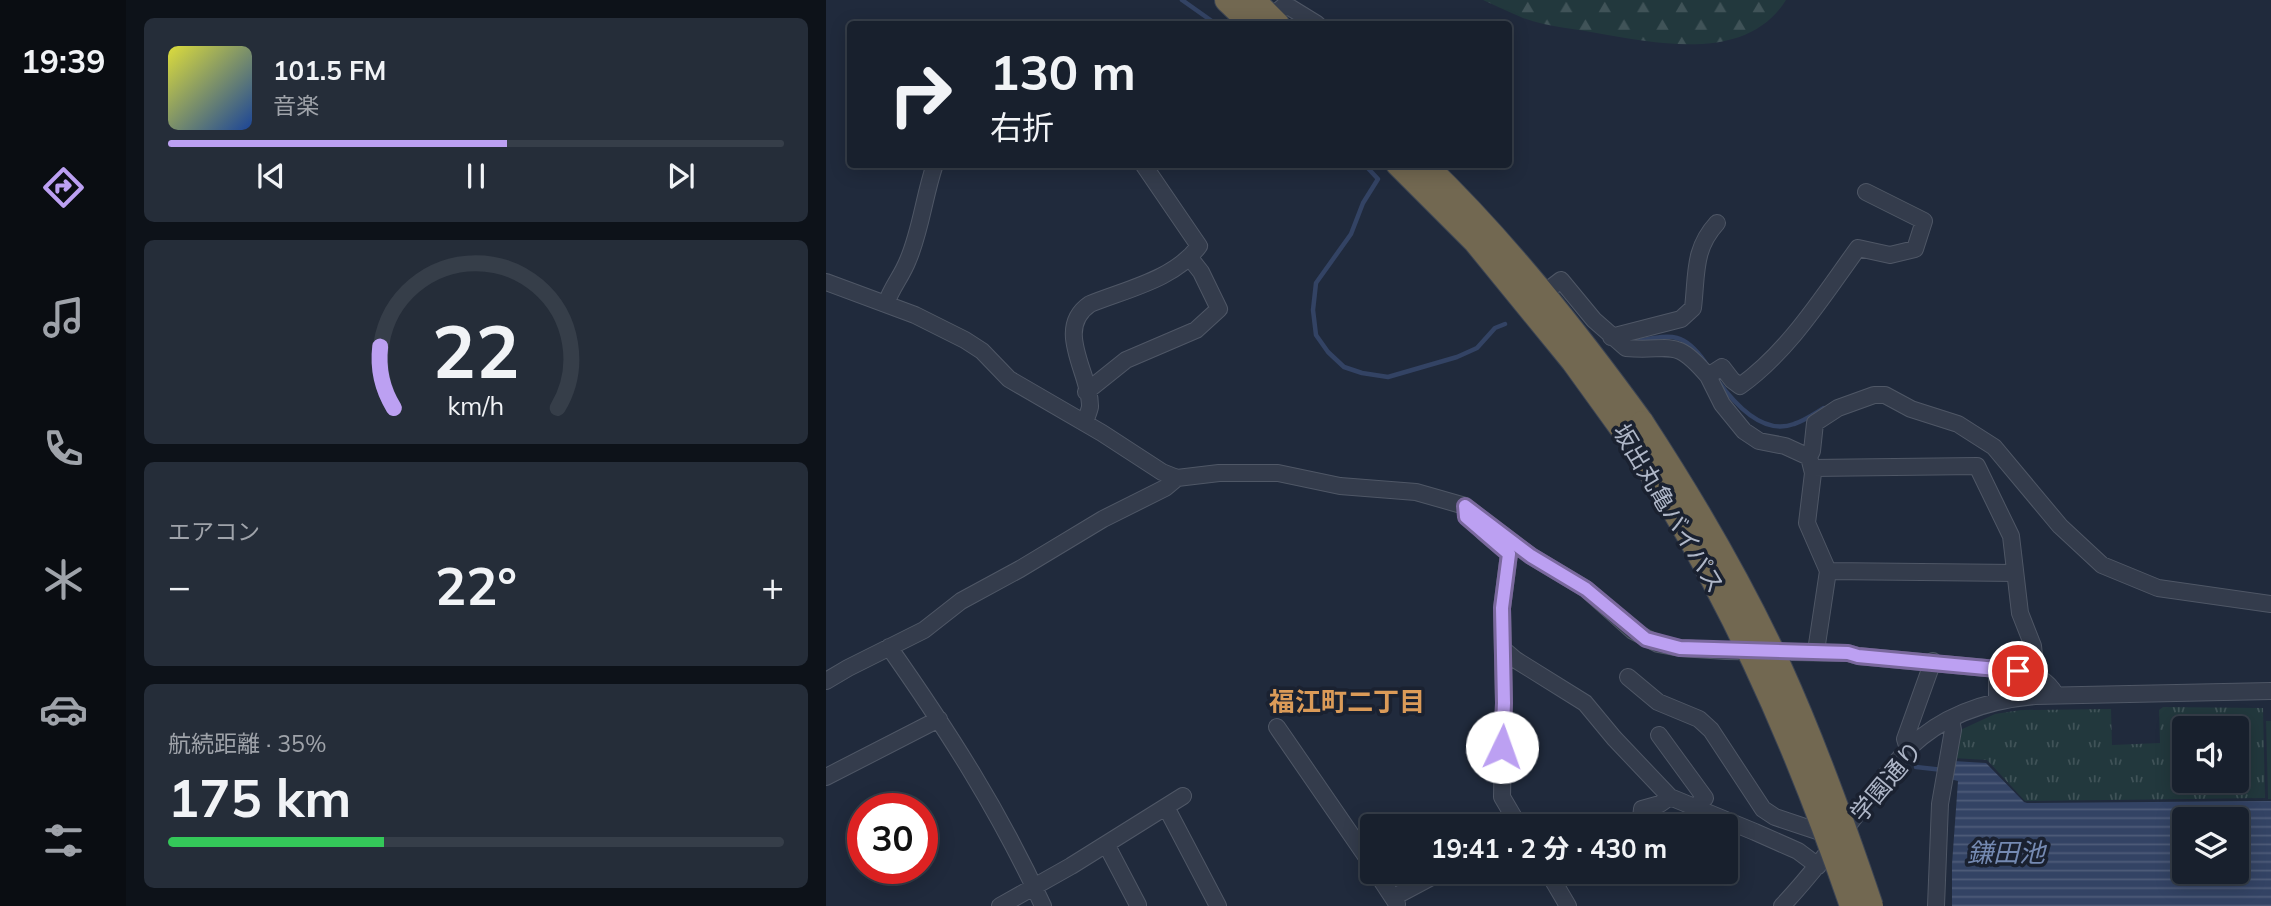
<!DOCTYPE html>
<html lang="ja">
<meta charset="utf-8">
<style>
:root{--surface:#18202d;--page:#252d39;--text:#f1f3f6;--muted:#9fa3aa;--line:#363e49;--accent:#bca0f2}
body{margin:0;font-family:Mulish,"Noto Sans JP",sans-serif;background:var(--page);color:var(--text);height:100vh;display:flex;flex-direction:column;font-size:26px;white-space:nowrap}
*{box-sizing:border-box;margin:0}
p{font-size:23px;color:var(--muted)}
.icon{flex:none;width:38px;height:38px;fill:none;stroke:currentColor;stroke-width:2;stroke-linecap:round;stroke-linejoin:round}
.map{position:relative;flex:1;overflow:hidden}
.side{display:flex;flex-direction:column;gap:18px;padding:18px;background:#0d1219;width:700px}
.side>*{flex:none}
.banner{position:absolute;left:21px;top:21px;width:665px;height:147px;border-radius:7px;box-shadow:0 4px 18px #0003,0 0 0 2px var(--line);background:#18202d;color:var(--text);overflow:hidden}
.tools{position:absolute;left:1346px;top:716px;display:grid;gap:14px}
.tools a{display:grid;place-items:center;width:77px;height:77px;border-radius:7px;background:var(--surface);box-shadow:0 4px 18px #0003,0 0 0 2px var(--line);font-size:35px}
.speed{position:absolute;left:21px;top:793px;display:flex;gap:14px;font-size:35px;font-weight:700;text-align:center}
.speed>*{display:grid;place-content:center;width:91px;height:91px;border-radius:50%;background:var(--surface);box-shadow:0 4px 18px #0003,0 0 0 2px var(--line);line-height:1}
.speed .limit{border:10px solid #d22;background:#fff;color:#111}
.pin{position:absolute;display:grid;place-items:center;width:60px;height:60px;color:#fff;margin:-30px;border:4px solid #fff;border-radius:50%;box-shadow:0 2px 7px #0007}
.me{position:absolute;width:77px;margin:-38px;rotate:3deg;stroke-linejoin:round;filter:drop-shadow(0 0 5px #0008)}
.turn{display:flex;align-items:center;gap:24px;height:147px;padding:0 28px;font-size:32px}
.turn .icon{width:91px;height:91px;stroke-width:2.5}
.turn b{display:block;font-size:49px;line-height:60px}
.big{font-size:52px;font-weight:700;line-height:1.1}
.side .card{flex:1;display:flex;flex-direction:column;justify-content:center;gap:10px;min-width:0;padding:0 24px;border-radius:10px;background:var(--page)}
.side .dial{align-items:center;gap:0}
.dial svg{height:182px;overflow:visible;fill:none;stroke:var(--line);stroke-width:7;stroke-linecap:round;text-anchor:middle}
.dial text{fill:var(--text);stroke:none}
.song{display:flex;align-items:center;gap:21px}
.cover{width:84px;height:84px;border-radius:10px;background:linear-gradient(135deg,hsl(60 70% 55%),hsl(220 70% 35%))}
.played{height:7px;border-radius:4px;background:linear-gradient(90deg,var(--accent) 55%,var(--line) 55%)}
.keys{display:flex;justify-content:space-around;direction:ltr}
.heat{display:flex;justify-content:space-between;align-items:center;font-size:38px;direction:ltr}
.charge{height:10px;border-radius:5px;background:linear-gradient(90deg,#34c759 35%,var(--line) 0)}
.trip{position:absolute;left:534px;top:814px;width:378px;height:70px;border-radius:7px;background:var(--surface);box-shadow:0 4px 18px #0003,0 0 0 2px var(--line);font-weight:700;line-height:70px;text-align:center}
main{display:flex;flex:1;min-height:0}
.tab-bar{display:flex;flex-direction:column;width:126px;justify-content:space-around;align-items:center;background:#0a0d12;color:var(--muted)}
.tab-bar .icon{width:49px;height:49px}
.tab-bar .selected{color:var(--accent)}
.tab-bar b{font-size:32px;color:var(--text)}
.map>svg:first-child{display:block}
.forest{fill:url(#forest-firs)}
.park{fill:url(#park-tufts);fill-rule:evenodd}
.pitch{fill:#22383d}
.water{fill:url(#water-rules);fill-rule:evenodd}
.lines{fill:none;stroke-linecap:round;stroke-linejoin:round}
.stream{stroke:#334364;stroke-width:4.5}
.minor-casing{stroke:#4f5766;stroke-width:18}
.highway-casing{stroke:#3c4453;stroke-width:26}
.minor{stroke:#343c4c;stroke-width:16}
.highway{stroke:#726851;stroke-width:24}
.highway-bridge-casing{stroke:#3c4453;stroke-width:26;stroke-linecap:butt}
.highway-bridge{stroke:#726851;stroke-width:24}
.route-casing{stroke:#7a689d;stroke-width:18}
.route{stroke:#bca0f2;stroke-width:12}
.labels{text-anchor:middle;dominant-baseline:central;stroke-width:7;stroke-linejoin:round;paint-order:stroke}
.street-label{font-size:24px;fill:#afb7c8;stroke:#1a2130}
.neighbourhood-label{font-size:26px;font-weight:bold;fill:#db9b58;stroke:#1a2130}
.water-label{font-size:26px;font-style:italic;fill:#758ab2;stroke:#1a2130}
</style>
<main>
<nav class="tab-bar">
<b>19:39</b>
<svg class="icon selected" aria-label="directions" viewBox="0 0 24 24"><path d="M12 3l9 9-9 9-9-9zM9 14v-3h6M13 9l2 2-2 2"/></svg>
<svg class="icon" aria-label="music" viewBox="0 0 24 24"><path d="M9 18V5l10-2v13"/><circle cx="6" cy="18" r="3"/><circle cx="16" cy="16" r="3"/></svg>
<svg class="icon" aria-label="phone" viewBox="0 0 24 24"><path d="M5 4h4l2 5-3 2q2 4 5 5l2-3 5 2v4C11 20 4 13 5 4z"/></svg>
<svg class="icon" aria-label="climate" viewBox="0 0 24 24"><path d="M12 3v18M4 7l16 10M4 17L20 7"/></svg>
<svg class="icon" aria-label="car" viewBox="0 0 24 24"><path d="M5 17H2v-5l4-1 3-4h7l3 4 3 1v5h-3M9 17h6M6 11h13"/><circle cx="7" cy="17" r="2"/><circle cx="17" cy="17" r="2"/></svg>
<svg class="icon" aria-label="filters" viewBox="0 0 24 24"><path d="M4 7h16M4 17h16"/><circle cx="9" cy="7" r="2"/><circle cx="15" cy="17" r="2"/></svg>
</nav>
<section class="side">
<div class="card">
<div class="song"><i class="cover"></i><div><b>101.5 FM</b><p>音楽</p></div></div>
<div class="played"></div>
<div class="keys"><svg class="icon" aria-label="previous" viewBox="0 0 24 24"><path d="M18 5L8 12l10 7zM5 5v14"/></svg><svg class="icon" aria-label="pause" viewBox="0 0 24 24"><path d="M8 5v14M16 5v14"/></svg><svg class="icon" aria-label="next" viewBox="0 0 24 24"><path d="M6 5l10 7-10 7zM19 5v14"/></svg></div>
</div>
<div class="card dial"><svg viewBox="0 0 100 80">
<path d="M14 69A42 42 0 1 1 86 69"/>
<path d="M14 69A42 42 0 0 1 8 42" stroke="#bca0f2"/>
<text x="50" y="56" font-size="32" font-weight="700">22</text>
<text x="50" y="72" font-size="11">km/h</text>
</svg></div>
<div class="card"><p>エアコン</p>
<div class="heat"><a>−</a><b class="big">22°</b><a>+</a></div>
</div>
<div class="card"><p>航続距離 · 35%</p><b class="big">175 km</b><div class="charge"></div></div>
</section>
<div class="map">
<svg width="1445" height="906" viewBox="0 0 1445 906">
<defs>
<pattern id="forest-firs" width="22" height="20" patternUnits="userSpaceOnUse" patternTransform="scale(1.75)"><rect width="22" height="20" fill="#22383d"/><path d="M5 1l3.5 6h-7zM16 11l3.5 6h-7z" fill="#405358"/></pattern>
<pattern id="park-tufts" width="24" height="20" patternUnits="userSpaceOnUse" patternTransform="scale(1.75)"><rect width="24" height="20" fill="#22383d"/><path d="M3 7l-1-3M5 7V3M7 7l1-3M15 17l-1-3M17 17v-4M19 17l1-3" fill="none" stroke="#405358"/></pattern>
<pattern id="water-rules" width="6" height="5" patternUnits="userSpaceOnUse" patternTransform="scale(1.75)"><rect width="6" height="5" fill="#334364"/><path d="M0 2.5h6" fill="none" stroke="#4e5c79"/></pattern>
</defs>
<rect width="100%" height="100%" fill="#202a3c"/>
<path class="forest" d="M657,0h303c-39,62 -125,44 -184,34 -26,-5 -55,-7 -79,-16 -14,-6 -27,-12 -40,-18z"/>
<path class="park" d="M1337,707l100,1 2,90 -240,3 -38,-41 -34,-2 5,-27 37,-17 26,-4 90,-1 1,36 48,-2 -1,-33zM1358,728h52v52h-52z"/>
<path class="pitch" d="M1440,721h5v78h-3z"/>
<path class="water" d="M1127,761l33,2 38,39 3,1 244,-2v105h-319v-42l6,-83 -8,-2zM1358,819h52v53h-52z"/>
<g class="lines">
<path class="stream" d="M356,0l34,24
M538,164l14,15 -15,24 -12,31 -35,49 -3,27 3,25 12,17 16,15 18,6 26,4 69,-20 20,-9 18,-20 10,-4
M811,341c34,-6 46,-10 68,21
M892,381c16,22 44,55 76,43 10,-3 20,-10 30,-16
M1090,767l27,3"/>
<defs>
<path id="minor" d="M437,23l21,-17 7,2 26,16
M0,282l89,33 50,25 17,11 27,28 93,54 60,39 15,6 42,-5h59l62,13 76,6 49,14 66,50 55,33 47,42 25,13 22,4 46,3 122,2 10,3 160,15c17,4 29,8 38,24
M718,293l17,-13 33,40 32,28c46,4 48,-12 82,28
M60,304c5,-16 16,-28 22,-44 13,-30 16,-64 27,-96
M785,337l70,-18 12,-11c4,-34 0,-59 24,-85
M260,392l40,-32 70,-30 23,-21 -18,-37 -11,-14
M259,423c1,-5 4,-11 5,-16 1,-33 -37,-78 0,-103 37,-15 85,-25 109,-58l-56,-82
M983,457l-24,-11 -26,-5 -15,-10 -22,-27 -14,-28 14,-9 10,13 8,6c49,-35 83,-90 118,-138l32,7 25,-6 9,-28 -58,-29
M986,468l165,-2 34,70 9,77 13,33 3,29
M657,532l26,22 -7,54 2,95 -2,94 17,29
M1002,571l187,2
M63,647c59,84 111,165 154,259
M677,649l13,11 69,43 29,35 56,59 85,35 43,19 20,15
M990,651l12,-80 -21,-48 6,-50 -4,-16 3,-6 3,-28 23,-15 36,-13h11l26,14 47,15 36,23 66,79 42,39 56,23 113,16
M1171,668v33
M802,677l30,25 41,17 12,11 52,79 12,8 54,18
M0,681l22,-13 76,-38 37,-29 59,-32 83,-50 62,-31 12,-10
M451,727l95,138
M833,735l46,63 -11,10
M1082,749l-3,-10 28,-78
M0,777l113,-58
M340,807l52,99
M814,826l2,-17 18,-5 10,-7
M280,844l32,61
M550,872l21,32
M722,872l20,34
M568,897l47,-25
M174,906l71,-40 112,-70
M956,906c32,-34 59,-71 87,-108 12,-17 25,-35 40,-50 34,-33 80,-48 126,-52l236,-5
M1110,906l4,-102 13,-74 -2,-11"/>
<path id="highway" d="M401,0l25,24
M427,0l24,24
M572,164l77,77 98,120 52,72
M598,164c82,79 151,167 218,259"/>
</defs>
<use href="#minor" class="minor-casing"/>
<use href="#highway" class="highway-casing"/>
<use href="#minor" class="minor"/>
<use href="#highway" class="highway"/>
<defs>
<path id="highway-bridge" d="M816,423c51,78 99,160 138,245 35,77 64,158 91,238
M799,433c99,146 170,307 227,473"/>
</defs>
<use href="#highway-bridge" class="highway-bridge-casing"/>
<use href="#highway-bridge" class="highway-bridge"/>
</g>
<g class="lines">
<defs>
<path id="route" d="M676,747l2,-44 -2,-95 7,-54 -43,-37 -1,-11 66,50 55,33 60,50 34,9 168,5 10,3 160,15"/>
</defs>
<use href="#route" class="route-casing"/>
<use href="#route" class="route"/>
</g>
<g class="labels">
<g class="street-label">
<text transform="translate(843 508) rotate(59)">坂出丸亀バイパス</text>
<text transform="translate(1060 781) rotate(-50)">学園通り</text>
</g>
<g class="neighbourhood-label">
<text x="521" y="701">福江町二丁目</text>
</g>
<g class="water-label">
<text x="1180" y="852">鎌田池</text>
</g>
</g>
</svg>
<div class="tools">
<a><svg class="icon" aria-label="sound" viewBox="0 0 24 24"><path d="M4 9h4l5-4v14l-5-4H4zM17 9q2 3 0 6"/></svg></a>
<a><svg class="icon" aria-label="layers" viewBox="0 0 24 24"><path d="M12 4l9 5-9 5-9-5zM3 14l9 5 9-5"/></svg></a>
</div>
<div class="speed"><div class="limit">30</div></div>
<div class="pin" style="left:1192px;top:671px;background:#d93025"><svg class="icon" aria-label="arrive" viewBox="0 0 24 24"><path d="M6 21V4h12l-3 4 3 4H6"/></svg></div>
<svg class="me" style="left:676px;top:747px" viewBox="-20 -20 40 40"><circle r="19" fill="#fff"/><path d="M0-13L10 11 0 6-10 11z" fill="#bca0f2"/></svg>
<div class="trip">19:41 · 2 分 · 430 m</div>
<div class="banner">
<div class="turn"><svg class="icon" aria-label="right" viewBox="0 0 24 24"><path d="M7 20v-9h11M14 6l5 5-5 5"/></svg><div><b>130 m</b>右折</div></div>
</div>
</div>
</main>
